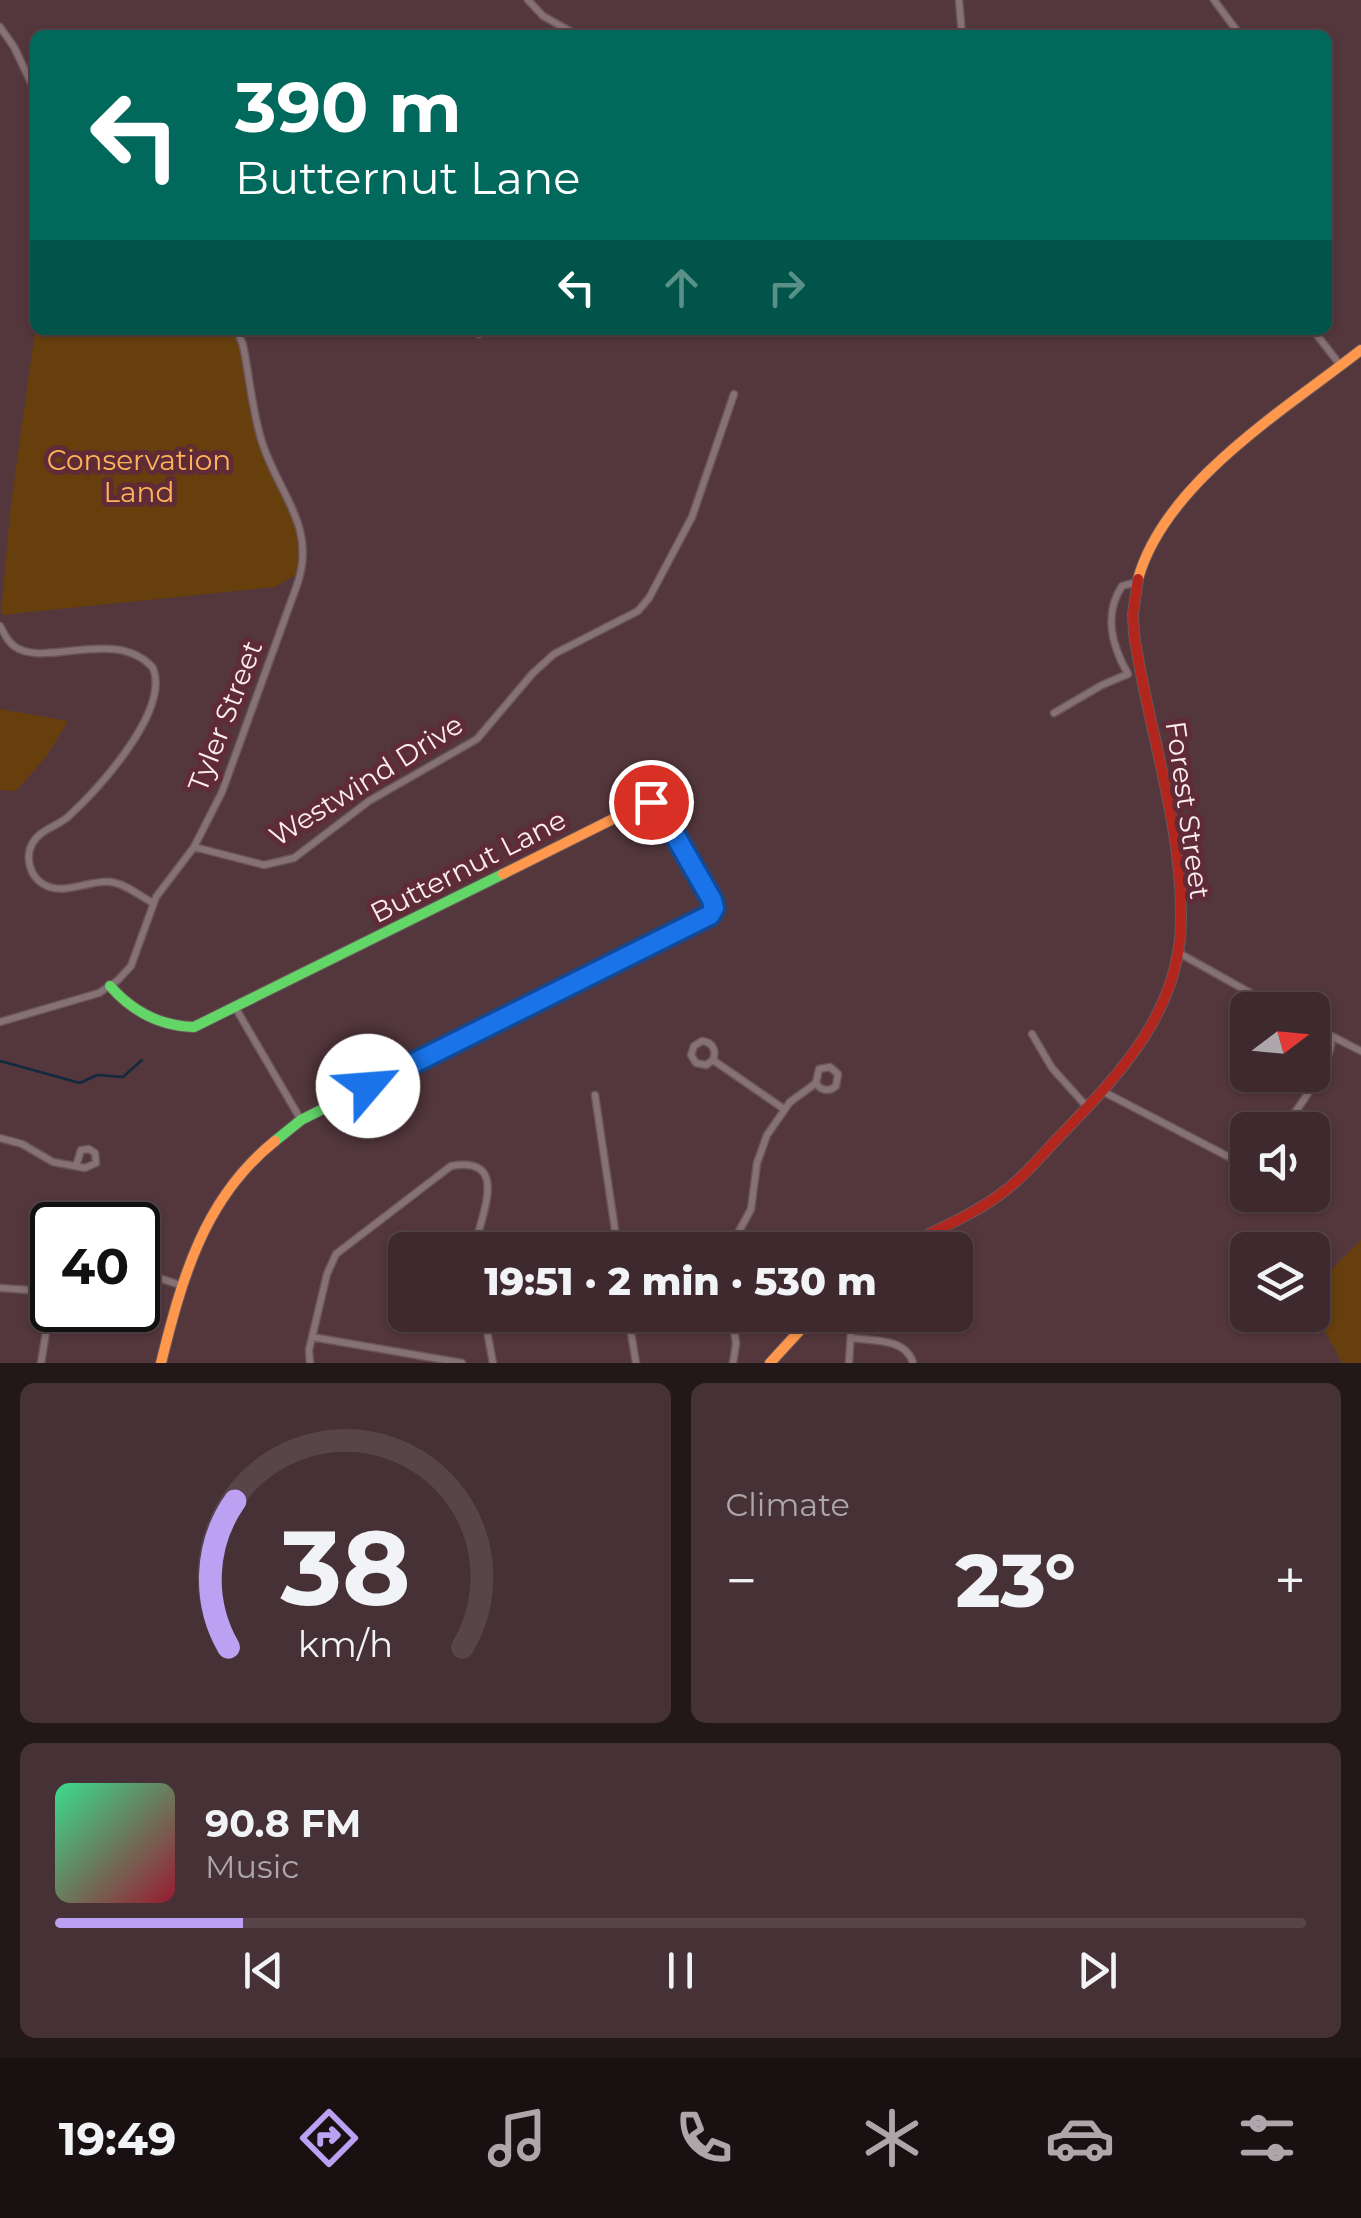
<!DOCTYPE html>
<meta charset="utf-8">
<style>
:root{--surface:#3e292e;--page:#453136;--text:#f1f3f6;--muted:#ada6aa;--line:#57454a;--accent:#bca0f2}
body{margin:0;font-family:Montserrat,sans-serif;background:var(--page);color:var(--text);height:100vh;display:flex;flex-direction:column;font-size:38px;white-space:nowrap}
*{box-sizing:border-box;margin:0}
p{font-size:32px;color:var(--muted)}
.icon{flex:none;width:55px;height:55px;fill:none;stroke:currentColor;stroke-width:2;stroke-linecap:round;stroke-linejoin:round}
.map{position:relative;height:1363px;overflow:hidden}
.sheet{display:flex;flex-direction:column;gap:20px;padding:20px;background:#221719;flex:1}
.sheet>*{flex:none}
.top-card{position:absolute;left:30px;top:30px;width:1302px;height:305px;border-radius:15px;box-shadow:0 2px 8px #0004,0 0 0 2px var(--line);background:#00695c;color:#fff;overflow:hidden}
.needle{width:65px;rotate:74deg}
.controls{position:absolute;left:1230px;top:992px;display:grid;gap:20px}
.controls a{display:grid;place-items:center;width:100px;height:100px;border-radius:15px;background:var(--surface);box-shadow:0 2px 8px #0004,0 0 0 2px var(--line);font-size:50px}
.speed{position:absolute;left:30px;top:1202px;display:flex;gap:20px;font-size:50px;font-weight:700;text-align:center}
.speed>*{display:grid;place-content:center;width:130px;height:130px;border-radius:50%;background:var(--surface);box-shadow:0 2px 8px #0004,0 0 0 2px var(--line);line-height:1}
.speed .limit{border:5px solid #111;border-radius:15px;background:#fff;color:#111}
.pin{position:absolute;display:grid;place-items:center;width:85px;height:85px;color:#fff;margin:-42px;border:5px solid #fff;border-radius:50%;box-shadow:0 2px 10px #0007}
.me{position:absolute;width:110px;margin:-55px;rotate:63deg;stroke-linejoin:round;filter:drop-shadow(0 0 8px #0008)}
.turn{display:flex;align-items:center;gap:35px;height:210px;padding:0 40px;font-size:45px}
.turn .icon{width:130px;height:130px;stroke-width:2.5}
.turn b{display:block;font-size:70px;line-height:85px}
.lanes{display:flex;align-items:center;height:95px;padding:0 40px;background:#0003;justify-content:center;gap:50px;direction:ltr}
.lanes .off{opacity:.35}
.big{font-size:75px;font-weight:800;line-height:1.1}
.sheet .widget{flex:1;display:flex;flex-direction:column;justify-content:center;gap:15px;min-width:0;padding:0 35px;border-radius:15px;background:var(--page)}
.sheet .dial{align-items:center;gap:0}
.dial svg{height:260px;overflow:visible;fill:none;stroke:var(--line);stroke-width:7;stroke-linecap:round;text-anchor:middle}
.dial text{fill:var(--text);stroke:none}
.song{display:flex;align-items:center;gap:30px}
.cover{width:120px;height:120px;border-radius:15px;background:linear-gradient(135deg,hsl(150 70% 55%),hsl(350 70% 35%))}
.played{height:10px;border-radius:5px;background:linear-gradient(90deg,var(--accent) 15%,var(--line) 15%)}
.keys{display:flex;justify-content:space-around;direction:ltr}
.heat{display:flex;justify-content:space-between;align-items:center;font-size:55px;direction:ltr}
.sheet .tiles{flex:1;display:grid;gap:20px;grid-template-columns:1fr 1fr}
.widget:last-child{grid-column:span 2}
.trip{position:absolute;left:388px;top:1232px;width:585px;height:100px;border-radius:15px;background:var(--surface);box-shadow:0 2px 8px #0004,0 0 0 2px var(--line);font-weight:800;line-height:100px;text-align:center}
.tabs{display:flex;height:160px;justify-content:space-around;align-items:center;background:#191012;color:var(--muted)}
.tabs .icon{width:70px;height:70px}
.tabs .on{color:var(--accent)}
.tabs b{font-size:45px;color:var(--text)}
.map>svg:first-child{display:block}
.green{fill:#663f0d}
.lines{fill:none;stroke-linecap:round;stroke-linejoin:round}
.stream{stroke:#122940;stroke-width:2.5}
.street-casing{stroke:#6a565a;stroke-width:9}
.fast-casing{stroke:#6a565a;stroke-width:12}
.slow-casing{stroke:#6a565a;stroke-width:12}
.jam-casing{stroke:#6a565a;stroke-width:12}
.street{stroke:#867174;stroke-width:6}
.fast{stroke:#63d668;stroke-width:10}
.slow{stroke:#ff974d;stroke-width:10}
.jam{stroke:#b3261e;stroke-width:10}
.route-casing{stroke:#114b97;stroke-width:25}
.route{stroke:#1a73e8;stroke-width:18}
.labels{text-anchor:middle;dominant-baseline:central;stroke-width:10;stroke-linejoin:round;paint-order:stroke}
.park-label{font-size:28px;fill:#feb35a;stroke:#5f2b36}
.street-label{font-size:28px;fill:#fbedef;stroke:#5f2b36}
</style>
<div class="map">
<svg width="1361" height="1363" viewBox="0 0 1361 1363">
<rect width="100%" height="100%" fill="#53373d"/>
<path class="green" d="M35,330h198c16,34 13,71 24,106 14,48 52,87 38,139l-20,12 -274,28 9,-103z
M0,709l68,12 -22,36 -30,34 -16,-1z
M1361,1240v123h-19l-29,-54v-21z"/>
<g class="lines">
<path class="stream" d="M0,1061l80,22 17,-8 26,2 19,-17"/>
<defs>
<path id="street" d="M528,0l15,16 34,19
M959,0l3,35
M1214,0l26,35
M0,27l14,20 21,44
M477,330l2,4
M1313,330l28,36
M0,626c4,7 7,15 14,20 30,23 102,-20 139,22 17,43 -54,120 -84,148 -12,11 -29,13 -37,28 -7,14 -2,32 11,40 21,13 46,-5 68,-2 15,2 29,14 42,21
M1054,713l48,-28 26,-11c-16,-28 -25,-59 -6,-88l15,-4
M194,847l70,18 30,-7 75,-57 108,-62 56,-66 21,-19 84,-43 11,-13 43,-81 42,-123
M1179,953l102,57
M235,1007l66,113
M0,1022l99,-29 18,-12 14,-15 25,-69 38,-50 28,-55 75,-207c20,-58 -17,-89 -34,-140 -11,-32 -13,-67 -20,-100l-6,-15
M1312,1026l49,25
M1032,1034l20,34 36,40
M713,1060l-7,5 -10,-2 -5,-8 3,-9 8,-5c10,1 15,9 11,19l71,49
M1104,1092l123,64 10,4 11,-2
M595,1095l23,155
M1281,1130c15,-18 54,-70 50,-93
M0,1138l22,6 31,18 32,6 11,-5 -1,-10 -6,-4 -8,1 -5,16
M729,1250l22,-41 6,-46 10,-28 23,-33 26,-19 3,-14 11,-2 8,7 -2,12c-7,6 -15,5 -20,-3
M138,1271l42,14
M0,1288l29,2 23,-8
M484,1315l9,48
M628,1315l8,48
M732,1315l4,29 -3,19
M837,1315l14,16 -2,32
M312,1337l150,26
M851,1338c22,3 55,0 62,25
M41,1363l11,-68
M310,1363l-1,-13 18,-76 9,-20 115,-88c64,-11 25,58 24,84"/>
<path id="fast" d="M110,986c22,25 50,40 84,41l309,-153
M275,1141l26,-21 337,-169"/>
<path id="slow" d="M1138,579c27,-97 148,-170 223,-229
M503,874l144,-72 13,7 54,99 -7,9 -69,34
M161,1363c21,-85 43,-165 114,-222
M770,1363l44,-48"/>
<path id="jam" d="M897,1250c34,-18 70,-32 101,-54 23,-16 41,-38 60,-58 60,-62 123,-126 123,-219 1,-97 -33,-190 -47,-285l-1,-20 5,-35"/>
</defs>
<use href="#street" class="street-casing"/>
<use href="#fast" class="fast-casing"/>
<use href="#slow" class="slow-casing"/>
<use href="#jam" class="jam-casing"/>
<use href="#street" class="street"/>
<use href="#fast" class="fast"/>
<use href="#slow" class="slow"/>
<use href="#jam" class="jam"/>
</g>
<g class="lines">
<defs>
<path id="route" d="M368,1086l342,-171 4,-7 -2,-8 -52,-91 -9,-7"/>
</defs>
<use href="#route" class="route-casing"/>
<use href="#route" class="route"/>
</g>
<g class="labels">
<g class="park-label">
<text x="139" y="460">Conservation<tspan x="139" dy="32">Land</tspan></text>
</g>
<g class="street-label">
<text transform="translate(225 716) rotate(-69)">Tyler Street</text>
<text transform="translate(366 780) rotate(-32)">Westwind Drive</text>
<text transform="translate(1188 810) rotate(82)">Forest Street</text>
<text transform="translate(468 866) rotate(-27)">Butternut Lane</text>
</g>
</g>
</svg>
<div class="controls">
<a><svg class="needle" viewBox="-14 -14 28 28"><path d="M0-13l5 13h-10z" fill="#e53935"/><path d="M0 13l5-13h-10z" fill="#ada6aa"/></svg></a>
<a><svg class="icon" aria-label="sound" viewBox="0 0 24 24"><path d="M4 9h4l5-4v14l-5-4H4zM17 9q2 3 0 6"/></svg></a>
<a><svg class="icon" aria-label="layers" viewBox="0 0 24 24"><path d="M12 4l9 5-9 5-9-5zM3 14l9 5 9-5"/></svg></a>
</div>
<div class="speed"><div class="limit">40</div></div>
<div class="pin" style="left:651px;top:802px;background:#d93025"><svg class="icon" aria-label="arrive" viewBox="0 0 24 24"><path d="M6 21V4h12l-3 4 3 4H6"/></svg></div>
<svg class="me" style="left:368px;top:1086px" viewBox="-20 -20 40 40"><circle r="19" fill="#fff"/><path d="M0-13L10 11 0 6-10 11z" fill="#1a73e8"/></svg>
<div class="trip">19:51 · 2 min · 530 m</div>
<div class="top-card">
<div class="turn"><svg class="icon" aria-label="left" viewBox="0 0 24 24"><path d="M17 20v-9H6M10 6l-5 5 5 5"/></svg><div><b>390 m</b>Butternut Lane</div></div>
<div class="lanes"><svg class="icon" aria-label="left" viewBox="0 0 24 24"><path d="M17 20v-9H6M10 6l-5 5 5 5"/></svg><svg class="icon off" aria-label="ahead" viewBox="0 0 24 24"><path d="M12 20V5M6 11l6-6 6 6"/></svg><svg class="icon off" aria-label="right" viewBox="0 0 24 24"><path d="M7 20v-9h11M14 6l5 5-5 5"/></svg></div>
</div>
</div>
<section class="sheet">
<div class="tiles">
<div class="widget dial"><svg viewBox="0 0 100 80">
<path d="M14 69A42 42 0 1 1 86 69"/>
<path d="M14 69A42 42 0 0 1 16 24" stroke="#bca0f2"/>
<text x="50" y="56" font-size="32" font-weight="700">38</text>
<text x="50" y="72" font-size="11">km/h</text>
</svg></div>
<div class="widget"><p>Climate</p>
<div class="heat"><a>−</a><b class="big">23°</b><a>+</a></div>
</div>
<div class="widget">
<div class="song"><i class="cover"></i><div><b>90.8 FM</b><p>Music</p></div></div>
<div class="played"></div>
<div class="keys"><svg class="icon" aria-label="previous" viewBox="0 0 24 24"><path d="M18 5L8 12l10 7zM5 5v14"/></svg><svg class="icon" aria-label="pause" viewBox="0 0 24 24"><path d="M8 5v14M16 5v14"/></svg><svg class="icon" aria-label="next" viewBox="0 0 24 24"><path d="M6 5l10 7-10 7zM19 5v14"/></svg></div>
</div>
</div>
</section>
<nav class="tabs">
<b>19:49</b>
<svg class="icon on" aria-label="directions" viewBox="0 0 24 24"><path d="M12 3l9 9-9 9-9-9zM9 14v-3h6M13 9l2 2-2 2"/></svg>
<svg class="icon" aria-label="music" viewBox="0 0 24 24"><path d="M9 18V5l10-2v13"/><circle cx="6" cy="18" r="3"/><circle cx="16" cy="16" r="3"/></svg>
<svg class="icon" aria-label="phone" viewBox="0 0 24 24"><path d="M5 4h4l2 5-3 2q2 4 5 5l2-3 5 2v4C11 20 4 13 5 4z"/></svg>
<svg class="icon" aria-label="climate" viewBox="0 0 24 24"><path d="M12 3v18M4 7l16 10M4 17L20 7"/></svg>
<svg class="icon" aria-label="car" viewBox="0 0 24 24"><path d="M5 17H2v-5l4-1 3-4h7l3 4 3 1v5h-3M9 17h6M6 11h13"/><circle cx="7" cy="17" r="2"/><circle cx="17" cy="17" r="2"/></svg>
<svg class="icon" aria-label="filters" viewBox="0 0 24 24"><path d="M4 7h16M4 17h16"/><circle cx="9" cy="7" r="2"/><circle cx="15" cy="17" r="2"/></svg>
</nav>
